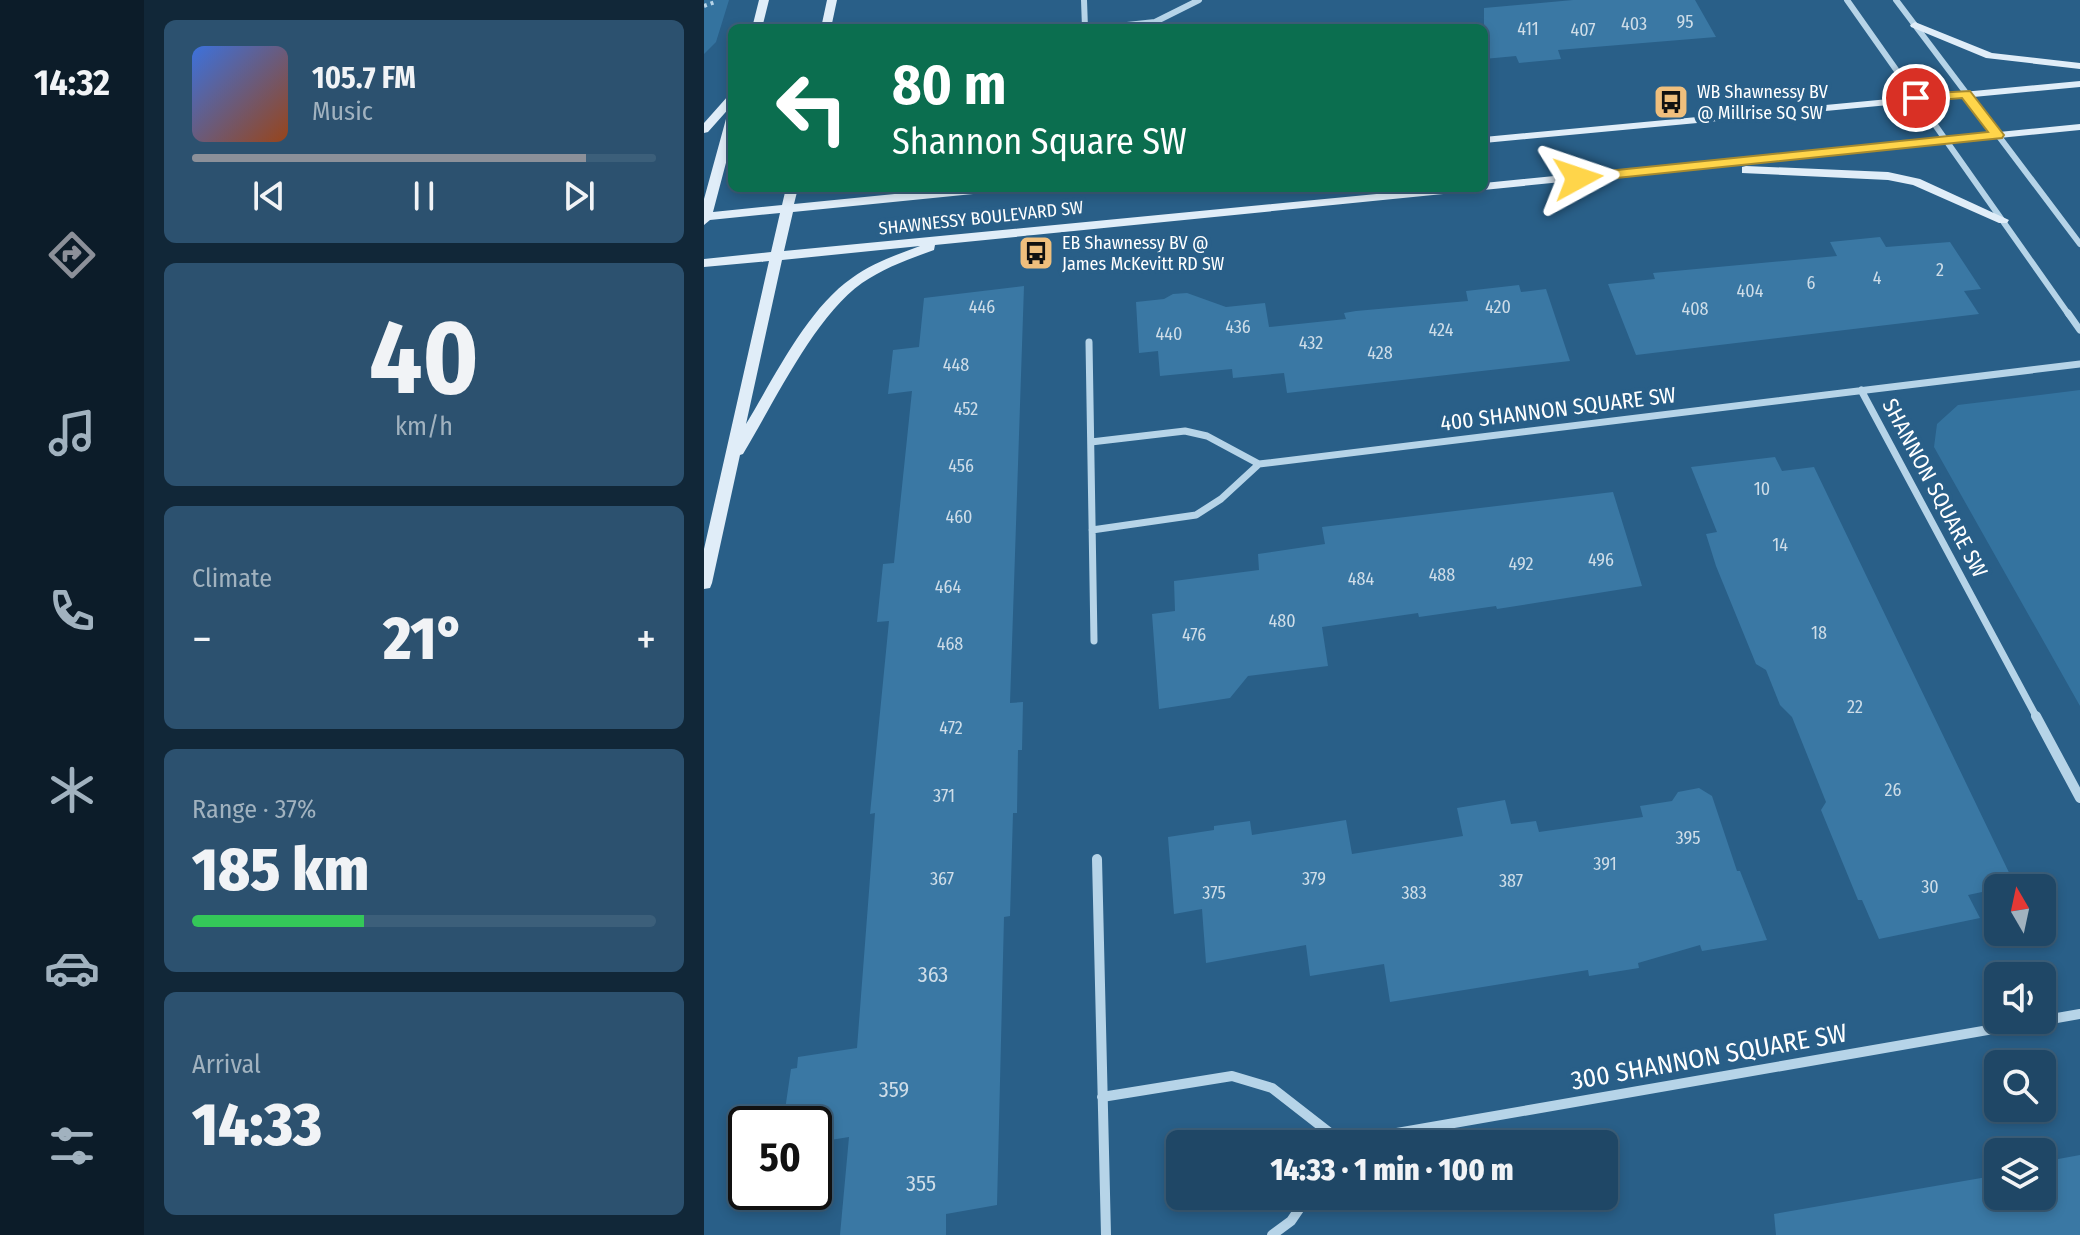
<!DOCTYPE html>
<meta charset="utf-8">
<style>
:root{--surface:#1f4766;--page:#2c516f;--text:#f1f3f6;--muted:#a1b2bf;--line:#3c5f7a;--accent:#8c9099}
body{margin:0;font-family:"Fira Sans Condensed",sans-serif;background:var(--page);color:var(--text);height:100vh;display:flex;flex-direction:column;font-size:30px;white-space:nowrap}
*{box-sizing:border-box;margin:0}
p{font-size:26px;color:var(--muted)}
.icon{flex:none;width:44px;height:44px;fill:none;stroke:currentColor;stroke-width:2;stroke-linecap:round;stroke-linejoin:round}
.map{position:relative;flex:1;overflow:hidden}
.details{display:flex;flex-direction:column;gap:20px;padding:20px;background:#112738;width:560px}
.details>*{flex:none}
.banner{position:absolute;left:24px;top:24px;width:760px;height:168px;border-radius:12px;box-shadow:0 4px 12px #0003,0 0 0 2px var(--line);background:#0b6e4f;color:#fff;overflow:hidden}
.needle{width:52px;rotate:351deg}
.controls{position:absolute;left:1280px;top:874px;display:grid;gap:16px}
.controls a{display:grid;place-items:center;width:72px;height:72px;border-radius:12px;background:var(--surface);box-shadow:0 4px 12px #0003,0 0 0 2px var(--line);font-size:40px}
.speed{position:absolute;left:24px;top:1106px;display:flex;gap:16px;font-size:40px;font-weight:700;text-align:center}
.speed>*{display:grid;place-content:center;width:104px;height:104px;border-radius:50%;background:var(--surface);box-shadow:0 4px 12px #0003,0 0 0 2px var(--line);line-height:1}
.speed .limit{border:4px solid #111;border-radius:12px;background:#fff;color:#111}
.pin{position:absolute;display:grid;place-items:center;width:68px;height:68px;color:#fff;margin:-34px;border:4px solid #fff;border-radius:50%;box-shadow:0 2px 8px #0007}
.me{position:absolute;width:88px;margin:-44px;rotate:85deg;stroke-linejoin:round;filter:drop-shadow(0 0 6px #0008)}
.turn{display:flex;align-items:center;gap:28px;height:168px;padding:0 32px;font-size:36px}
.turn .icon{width:104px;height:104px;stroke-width:2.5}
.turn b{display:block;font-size:56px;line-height:68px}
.big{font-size:60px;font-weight:800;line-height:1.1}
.details .tile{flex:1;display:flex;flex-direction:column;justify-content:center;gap:12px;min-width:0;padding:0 28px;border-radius:12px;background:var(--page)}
.details .dial{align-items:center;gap:0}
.dial b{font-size:104px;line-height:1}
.song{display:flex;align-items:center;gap:24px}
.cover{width:96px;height:96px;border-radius:12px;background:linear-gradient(135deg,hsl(220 70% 55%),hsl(20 70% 35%))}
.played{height:8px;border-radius:4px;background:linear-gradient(90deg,var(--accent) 85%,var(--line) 85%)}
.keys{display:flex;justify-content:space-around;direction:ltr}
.heat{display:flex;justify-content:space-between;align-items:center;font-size:44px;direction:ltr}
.charge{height:12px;border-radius:6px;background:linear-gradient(90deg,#34c759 37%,var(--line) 0)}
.trip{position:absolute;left:462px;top:1130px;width:452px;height:80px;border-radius:12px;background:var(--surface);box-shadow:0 4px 12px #0003,0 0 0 2px var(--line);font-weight:800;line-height:80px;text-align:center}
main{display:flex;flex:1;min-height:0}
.tabs{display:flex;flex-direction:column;width:144px;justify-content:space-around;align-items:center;background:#0c1c29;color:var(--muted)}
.tabs .icon{width:56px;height:56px}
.tabs .active{color:var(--accent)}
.tabs b{font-size:36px;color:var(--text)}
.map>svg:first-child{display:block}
.green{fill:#34739f}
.building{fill:#3a78a4}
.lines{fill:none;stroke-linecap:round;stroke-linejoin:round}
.path{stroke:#b6d4e8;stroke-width:4;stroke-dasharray:3 4;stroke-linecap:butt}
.street-far2{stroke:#b6d4e8;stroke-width:6}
.street-far1{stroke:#b6d4e8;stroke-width:7}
.street{stroke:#b6d4e8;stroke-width:10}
.secondary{fill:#e0edf8;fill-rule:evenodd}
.route{fill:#ffd54a;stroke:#a68a30;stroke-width:2}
.labels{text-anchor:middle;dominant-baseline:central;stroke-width:8;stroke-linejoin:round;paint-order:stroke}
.number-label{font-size:18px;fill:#cedde8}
.far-poi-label{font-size:18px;fill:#fff;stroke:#295f88;text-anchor:start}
.far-street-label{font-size:18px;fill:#fff;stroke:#295f88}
.street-label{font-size:22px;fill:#fff;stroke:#295f88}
.near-number-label{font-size:22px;fill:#cedde8}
.near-street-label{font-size:26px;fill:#fff;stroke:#295f88}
</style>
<main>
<nav class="tabs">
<b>14:32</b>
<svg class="icon active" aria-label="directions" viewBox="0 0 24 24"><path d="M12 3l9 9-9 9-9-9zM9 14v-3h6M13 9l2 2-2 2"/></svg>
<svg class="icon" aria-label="music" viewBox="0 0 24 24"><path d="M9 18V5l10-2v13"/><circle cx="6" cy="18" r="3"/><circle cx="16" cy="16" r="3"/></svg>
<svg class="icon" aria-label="phone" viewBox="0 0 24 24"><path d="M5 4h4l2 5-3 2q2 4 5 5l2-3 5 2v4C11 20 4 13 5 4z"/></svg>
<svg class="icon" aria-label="climate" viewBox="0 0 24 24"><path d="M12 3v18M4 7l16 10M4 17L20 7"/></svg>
<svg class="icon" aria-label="car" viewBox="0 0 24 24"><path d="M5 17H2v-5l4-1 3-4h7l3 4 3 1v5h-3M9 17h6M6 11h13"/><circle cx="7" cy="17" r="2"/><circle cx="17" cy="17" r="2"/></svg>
<svg class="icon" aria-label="filters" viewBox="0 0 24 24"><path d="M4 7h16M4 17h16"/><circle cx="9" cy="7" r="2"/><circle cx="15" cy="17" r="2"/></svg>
</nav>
<section class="details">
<div class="tile">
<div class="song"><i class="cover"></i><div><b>105.7 FM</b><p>Music</p></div></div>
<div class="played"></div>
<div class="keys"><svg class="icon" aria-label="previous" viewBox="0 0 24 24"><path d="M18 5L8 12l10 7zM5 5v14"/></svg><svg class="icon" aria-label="pause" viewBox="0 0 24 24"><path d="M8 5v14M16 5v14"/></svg><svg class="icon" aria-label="next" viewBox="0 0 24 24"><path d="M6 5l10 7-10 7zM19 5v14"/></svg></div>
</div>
<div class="tile dial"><b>40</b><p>km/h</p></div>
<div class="tile"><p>Climate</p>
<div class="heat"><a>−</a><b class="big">21°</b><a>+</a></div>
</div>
<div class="tile"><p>Range · 37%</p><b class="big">185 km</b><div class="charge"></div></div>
<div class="tile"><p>Arrival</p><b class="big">14:33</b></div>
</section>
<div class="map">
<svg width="1376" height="1235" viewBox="0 0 1376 1235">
<rect width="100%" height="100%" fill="#295f88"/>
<path class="green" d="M0,0h25l-13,42 -12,12z
M1376,390v316l-146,-259 3,-23 21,-19z"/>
<path class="building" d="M869,0h122l21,37 -158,13 3,9 -42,4 -3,-7 -32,3v-51z
M1176,237l6,10 64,-5 31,47 -17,2 15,23 -343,41 -28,-71 47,-5 -2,-6 184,-17 -7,-14z
M815,285l2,7 25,-3 24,72 -283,32 -3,-20 -51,5 -1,-9 -72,7 -2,-25 -19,2 -3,-51 28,-3 9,-5 14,-1 39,14 39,-4 4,24 77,-8 -2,-6 12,-2 112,-10 -2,-10z
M320,286l-14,417 13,-1 -1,48h-4l-1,63h-4l-3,103 -6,1 -7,288 -51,9v21h-106l9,-98 -31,5 3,-30 -31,5 1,-8 -6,1 6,-41 6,-1 1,-11 59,-9 18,-235 -5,1 19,-193 -12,1 6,-58 11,-1 18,-172 -24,3 5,-44 26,-3 5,-49z
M1071,457l7,14 32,-4 201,418 -47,10 12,23 -101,21 -17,-39h-4l-37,-90 5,-8 -34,-85 -12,-12 -14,-35 -10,-6 -40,-98 -10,-32 11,-2 -26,-65z
M909,492l29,94 -145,23 -1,-3 -77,11 -1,-4 -96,14 6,39 -80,10 -18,22 -71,11 -7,-95 23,-3 -1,-30 85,-11 -1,-16 67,-10 -3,-17z
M995,788l13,8 25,75h3l27,69 -65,11 -2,-6 -62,18 1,5 -50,8 -1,-6 -198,32 -6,-38 -74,12 -4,-31 -100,18 -4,-54 -28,5 -6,-77 46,-7v-4l36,-5 2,14 94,-15 6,34 111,-18 -6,-28 48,-8 6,24 25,-3 3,11 104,-15 -3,-11 32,-5 6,-9z
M1376,1155v80h-304l-2,-21 213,-37 -2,-4 13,-2v25h44v-34z"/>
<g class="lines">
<path class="path" d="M0,6l11,-4"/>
<path class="street-far2" d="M380,0l1,28
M1143,0l222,315
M1192,0l184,244
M395,28l56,-6 44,-22"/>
<path class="street-far1" d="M1364,313l12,17
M385,342l5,299
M1157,390l176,328
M387,442l94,-11 22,5 52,28 -38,35 -25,16 -104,15
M555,464l821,-100"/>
<path class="street" d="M1332,716l44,82
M393,859l9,376
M398,1097l130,-21 40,12 72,56
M641,1142l735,-128
M568,1235l19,-14 17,-25"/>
<path class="secondary" d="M55,0h10l-7,28h-10z
M123,0h10l-6,28h-10z
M1211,22l77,31 88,10v6l-94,-11 -75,-31 -1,-2z
M1376,81v6l-596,56v-6z
M28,95v10l-24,27 -4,1v-10l24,-27z
M28,116v24l-19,72 69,-7 4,-17h12l-4,16 161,-16h44l-6,4 -200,20 -9,39 655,-63h45v-5l596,-59v6l-1145,115 -1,5c-25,9 -50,18 -72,33 -48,34 -88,120 -119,171l-3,1 -28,128 -2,5 -6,1v-40l65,-288 -65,6v-8l67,-7 9,-39 -70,7 -6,5v-26l22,-80zM216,246c-24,9 -48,17 -68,32 -45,31 -78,100 -106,146l36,-164z
M1042,166l142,6 32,7 89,41 -2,3h-8l-86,-38 -25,-5 -146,-7v-6z"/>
</g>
<path class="route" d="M1266,91l34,44 -2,3 -424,44 -7,-4 7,-4 410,-42 -26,-34 -46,4 -7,-4 7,-4z"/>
<defs>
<symbol id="bus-square" viewBox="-11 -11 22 22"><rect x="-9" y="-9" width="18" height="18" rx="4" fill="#efbf7d" stroke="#295f88"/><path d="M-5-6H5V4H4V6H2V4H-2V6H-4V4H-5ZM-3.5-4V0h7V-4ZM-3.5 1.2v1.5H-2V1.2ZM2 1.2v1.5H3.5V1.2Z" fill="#111"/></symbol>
</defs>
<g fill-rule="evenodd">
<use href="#bus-square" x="947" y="82" width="40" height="40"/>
<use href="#bus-square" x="312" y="233" width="40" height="40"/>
</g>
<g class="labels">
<g class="number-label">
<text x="981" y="22">95</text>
<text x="930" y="24">403</text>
<text x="824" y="29">411</text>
<text x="879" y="30">407</text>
<text x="1236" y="270">2</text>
<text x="1173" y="278">4</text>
<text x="1107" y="283">6</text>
<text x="1046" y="291">404</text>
<text x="278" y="307">446</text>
<text x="794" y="307">420</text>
<text x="991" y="309">408</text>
<text x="534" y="327">436</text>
<text x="737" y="330">424</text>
<text x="465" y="334">440</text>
<text x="607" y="343">432</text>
<text x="676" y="353">428</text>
<text x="252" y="365">448</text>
<text x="262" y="409">452</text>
<text x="257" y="466">456</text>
<text x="1058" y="489">10</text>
<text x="255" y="517">460</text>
<text x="1076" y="545">14</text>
<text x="897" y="560">496</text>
<text x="817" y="564">492</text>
<text x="738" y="575">488</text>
<text x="657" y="579">484</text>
<text x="244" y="587">464</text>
<text x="578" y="621">480</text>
<text x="1115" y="633">18</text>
<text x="490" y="635">476</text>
<text x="246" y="644">468</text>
<text x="1151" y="707">22</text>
<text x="247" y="728">472</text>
<text x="1189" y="790">26</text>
<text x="240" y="796">371</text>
<text x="984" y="838">395</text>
<text x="901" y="864">391</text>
<text x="238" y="879">367</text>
<text x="610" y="879">379</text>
<text x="807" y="881">387</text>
<text x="1226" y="887">30</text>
<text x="510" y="893">375</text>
<text x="710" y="893">383</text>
</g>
<g class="far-poi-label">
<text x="993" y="92">WB Shawnessy BV<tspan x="993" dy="21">@ Millrise SQ SW</tspan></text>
<text x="358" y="243">EB Shawnessy BV @<tspan x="358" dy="21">James McKevitt RD SW</tspan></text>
</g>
<g class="far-street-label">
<text transform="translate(277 218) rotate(-6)">SHAWNESSY BOULEVARD SW</text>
</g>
<g class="street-label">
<text transform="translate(854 409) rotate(-7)">400 SHANNON SQUARE SW</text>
<text transform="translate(1231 488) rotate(62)">SHANNON SQUARE SW</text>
</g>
<g class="near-number-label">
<text x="229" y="974">363</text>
<text x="190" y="1089">359</text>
<text x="217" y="1183">355</text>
</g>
<g class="near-street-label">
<text transform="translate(1005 1057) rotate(-10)">300 SHANNON SQUARE SW</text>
</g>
</g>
</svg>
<div class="controls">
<a><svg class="needle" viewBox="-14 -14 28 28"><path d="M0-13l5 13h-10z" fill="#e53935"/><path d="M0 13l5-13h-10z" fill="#a1b2bf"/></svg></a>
<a><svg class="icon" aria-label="sound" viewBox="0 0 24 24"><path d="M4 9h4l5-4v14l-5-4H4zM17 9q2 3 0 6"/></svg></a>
<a><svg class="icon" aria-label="search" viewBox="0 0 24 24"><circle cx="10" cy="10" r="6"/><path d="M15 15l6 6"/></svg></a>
<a><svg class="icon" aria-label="layers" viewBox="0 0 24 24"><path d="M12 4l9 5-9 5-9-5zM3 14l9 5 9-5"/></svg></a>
</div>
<div class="speed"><div class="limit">50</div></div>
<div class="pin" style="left:1212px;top:98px;background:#d93025"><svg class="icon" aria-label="arrive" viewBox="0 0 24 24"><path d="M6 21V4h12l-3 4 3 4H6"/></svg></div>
<svg class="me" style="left:874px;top:178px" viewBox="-20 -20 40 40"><path d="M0-17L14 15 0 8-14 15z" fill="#ffd54a" stroke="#fff" stroke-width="4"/></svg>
<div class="trip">14:33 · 1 min · 100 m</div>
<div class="banner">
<div class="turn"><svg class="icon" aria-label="left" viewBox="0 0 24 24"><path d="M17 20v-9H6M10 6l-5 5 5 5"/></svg><div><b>80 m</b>Shannon Square SW</div></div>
</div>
</div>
</main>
